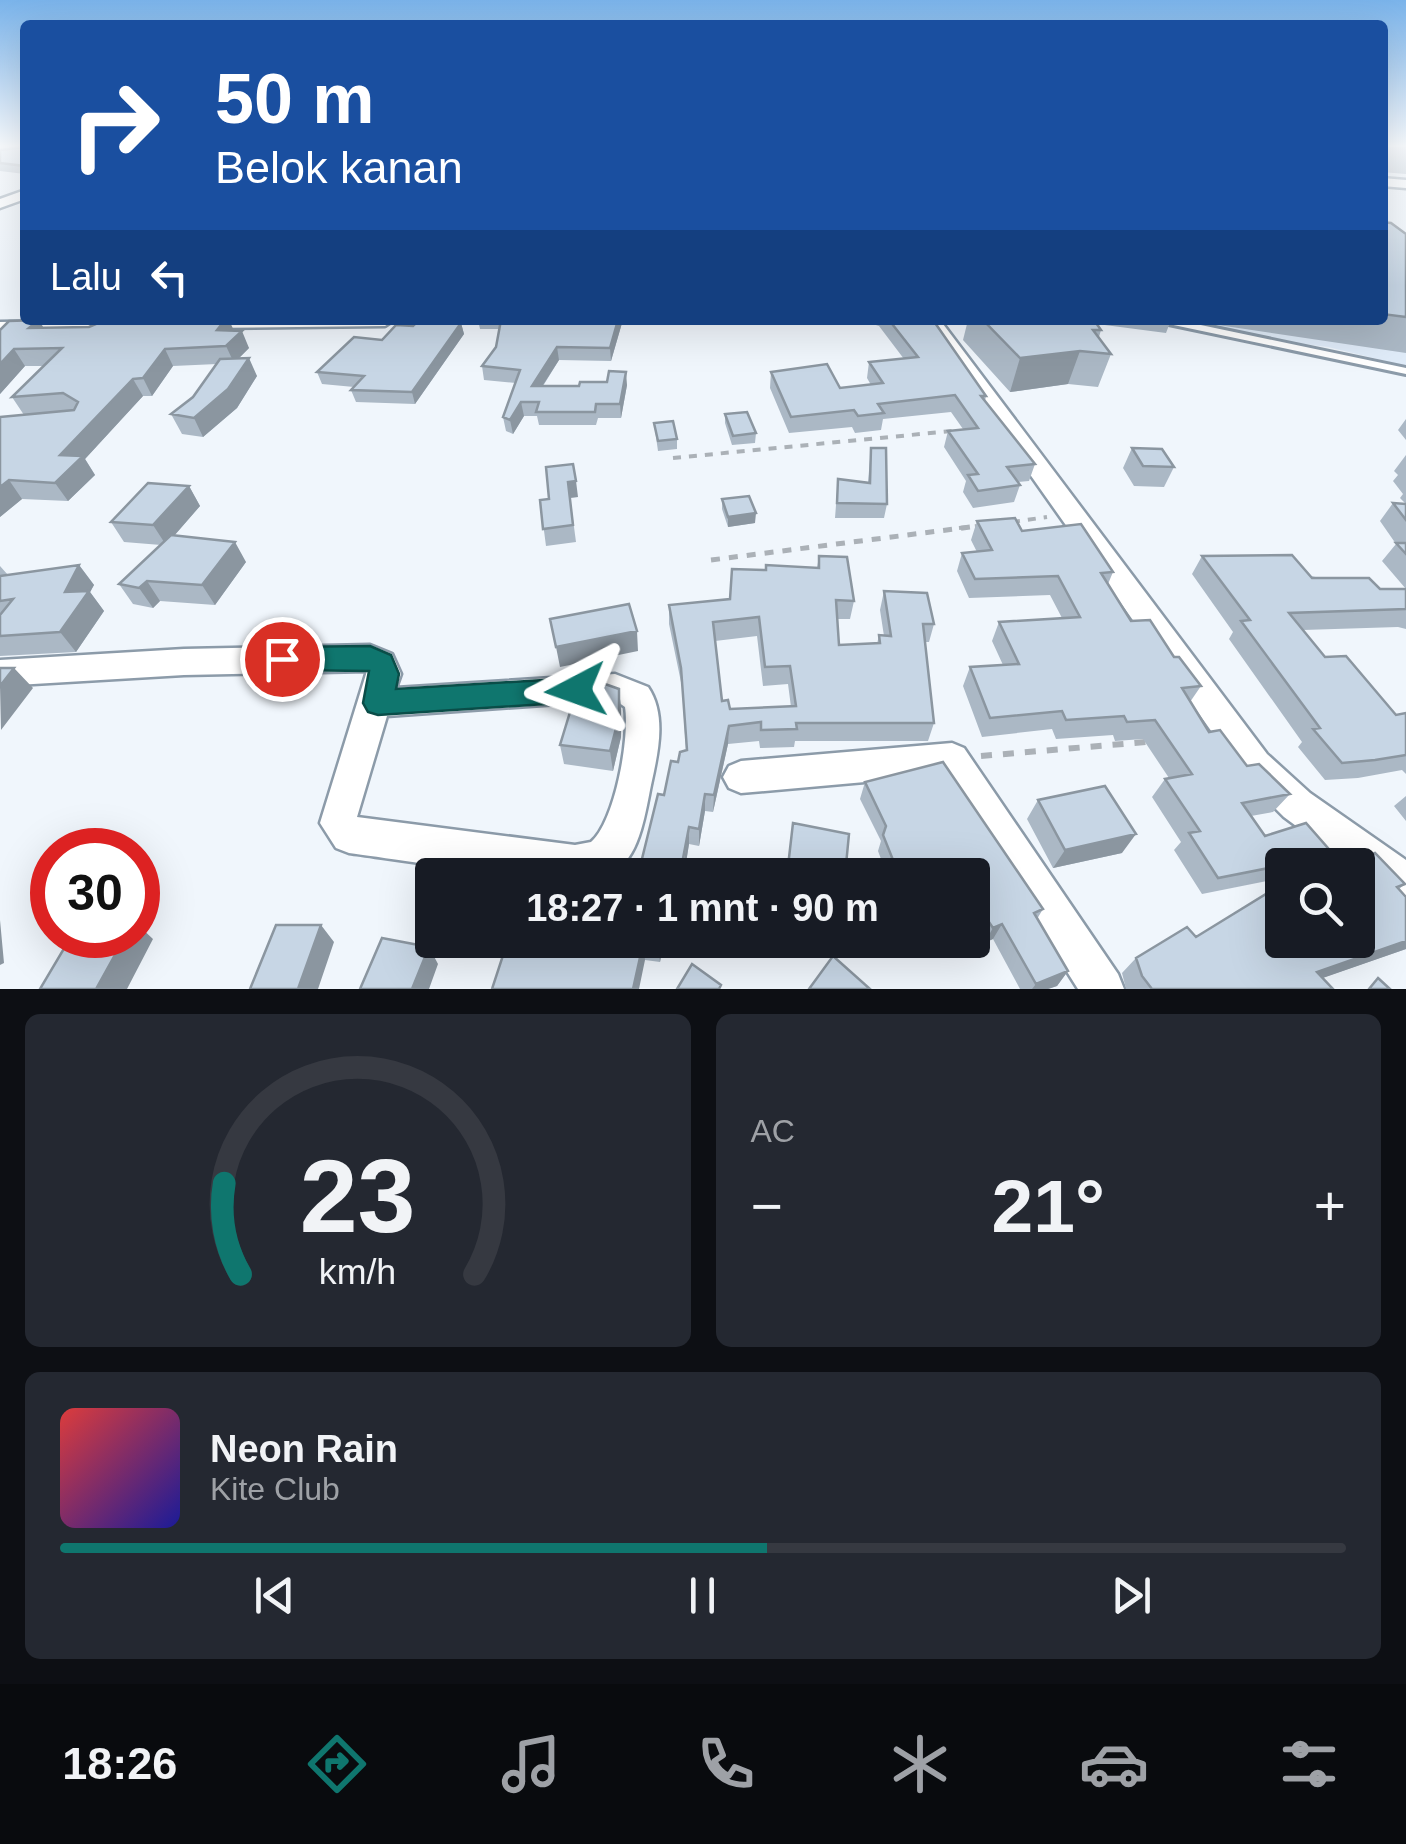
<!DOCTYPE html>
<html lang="id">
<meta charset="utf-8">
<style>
:root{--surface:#171b24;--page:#242831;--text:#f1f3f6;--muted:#9ea1a6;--line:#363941;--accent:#0f766e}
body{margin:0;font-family:Helvetica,sans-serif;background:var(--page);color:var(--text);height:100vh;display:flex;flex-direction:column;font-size:38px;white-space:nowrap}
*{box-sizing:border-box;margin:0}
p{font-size:32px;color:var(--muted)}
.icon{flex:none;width:55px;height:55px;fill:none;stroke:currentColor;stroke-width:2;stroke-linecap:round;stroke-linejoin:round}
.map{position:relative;height:989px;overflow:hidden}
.details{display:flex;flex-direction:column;gap:25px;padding:25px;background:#0d0f14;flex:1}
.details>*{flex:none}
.guide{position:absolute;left:20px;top:20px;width:1368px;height:305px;border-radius:10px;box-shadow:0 10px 40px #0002;background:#1a4fa0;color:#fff;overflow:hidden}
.tools{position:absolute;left:1265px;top:848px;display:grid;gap:20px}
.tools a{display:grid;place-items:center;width:110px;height:110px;border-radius:10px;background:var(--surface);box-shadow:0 10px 40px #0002;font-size:50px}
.speed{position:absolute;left:30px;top:828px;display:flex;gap:20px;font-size:50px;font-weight:700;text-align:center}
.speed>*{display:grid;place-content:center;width:130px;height:130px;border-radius:50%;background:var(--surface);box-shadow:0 10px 40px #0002;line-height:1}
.speed .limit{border:15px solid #d22;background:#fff;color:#111}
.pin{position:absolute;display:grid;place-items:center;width:85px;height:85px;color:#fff;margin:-42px;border:5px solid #fff;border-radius:50%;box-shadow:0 2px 10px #0007}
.me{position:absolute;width:110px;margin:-55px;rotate:266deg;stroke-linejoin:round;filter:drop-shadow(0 0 8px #0008)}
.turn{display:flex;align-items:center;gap:35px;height:210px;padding:0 30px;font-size:45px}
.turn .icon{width:130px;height:130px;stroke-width:2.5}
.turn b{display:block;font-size:70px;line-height:85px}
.then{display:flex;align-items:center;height:95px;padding:0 30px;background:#0003;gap:20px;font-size:38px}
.big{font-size:75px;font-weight:700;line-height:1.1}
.details .widget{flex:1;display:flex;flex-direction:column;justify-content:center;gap:15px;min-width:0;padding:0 35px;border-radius:15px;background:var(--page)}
.details .dial{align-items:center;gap:0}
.dial svg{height:260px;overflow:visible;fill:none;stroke:var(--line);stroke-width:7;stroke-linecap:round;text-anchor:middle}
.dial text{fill:var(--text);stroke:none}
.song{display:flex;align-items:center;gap:30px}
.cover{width:120px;height:120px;border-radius:15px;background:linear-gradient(135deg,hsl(0 70% 55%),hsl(240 70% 35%))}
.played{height:10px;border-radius:5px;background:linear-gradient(90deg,var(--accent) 55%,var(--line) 55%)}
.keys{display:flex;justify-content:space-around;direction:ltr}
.heat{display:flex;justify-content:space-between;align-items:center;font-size:55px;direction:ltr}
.details .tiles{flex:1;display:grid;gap:25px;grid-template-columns:1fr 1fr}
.widget:last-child{grid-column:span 2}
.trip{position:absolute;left:415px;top:858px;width:575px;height:100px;border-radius:10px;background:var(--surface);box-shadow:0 10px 40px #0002;font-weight:700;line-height:100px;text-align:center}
.tabs{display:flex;height:160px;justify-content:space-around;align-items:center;background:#090b0e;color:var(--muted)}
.tabs .icon{width:70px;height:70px}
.tabs .on{color:var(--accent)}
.tabs b{font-size:45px;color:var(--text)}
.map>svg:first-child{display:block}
.built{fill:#dfebf8}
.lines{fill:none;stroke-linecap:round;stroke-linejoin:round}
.service-casing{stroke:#8c9ba9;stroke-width:6}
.minor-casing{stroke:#8c9ba9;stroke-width:5}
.path-far2{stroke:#abb1b7;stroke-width:4;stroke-dasharray:8 8;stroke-linecap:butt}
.path-far1{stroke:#abb1b7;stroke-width:5;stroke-dasharray:9 9;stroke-linecap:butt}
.path{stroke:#abb1b7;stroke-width:6;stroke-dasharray:11 11;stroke-linecap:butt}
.service{fill:#fff;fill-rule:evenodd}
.minor{fill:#fff;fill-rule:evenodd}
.wall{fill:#abb8c5;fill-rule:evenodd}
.shaded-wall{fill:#8b96a0}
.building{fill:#c7d6e5;stroke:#8b96a0;stroke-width:2.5;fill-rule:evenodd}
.route{fill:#0f766e;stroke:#0a4d48;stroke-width:2.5}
</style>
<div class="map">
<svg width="1406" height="989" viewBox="0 0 1406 989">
<rect width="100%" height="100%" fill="#f0f6fc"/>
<path class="built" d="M1406,282v84l-78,-19 -101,-12 -66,-15h221z"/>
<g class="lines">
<defs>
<path id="service" d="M1159,320h18l229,48v6l-242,-51z"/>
<path id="minor" d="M1382,178l24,2v8l-24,-2z
M25,190v9l-25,9v-9z
M132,320v8l-7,2 -125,4v-12z
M192,320h202l-9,6 -185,2 -7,-2z
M921,320h19l327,434 43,39 96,67v42l-48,-31v-6h-9l-65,-48 -41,-41z
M370,645l22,9 9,20 -5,14 219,-14 33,13c19,28 10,66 3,98 -5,24 -11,70 -34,84 -34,22 -220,-10 -268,-16l-13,-5 -16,-25 47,-152 -183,4 -184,11v-26l184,-11zM615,700l10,7c5,30 -10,115 -34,135l-16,3 -218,-28 30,-101z
M952,743l12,5 154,226 6,15h-46l-135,-214 -202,18 -12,-5 -6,-11 6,-11 12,-5z"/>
</defs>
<use href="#service" class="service-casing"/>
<use href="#minor" class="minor-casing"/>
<path class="path-far2" d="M673,458l279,-27
M1012,522l35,-5
M959,528l19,-2"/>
<path class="path-far1" d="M711,560l267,-34"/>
<path class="path" d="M981,756l165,-14"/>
<use href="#service" class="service"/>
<use href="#minor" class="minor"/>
</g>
<path class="wall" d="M25,147v27l-25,-3v-21z
M1382,147h24v27l-24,-2z
M1382,222l24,12v119l-188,-28 -2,-5h166z
M478,320h180v3h-36l-11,38 -52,-1 -16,26 84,-1 -6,33h-23l-2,7h-57l-2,-9h-13l-11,18 -7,-3 -3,-14 13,-34 -32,-3 -2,-14 14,-19 3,-18h-19z
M860,320h73l53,76 -1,5 50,63 -6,17 -11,1 2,3 -6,17 -41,6 -10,-16 3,-11 -22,-34 4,-16 15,-2 -12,-17 -68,7 -2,11 -26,3 -3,-6 -63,6 -19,-45 1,-16 69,16 31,-3 -4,-7 2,-16 35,-3 -25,-33z
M968,320h203l-5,13 -69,-9 4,6 -2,7 12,17 -13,33 -30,-3 -58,8 -47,-52z
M461,323l3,11 -49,70 -59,-2 -5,-12 3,-3 -32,-3 -5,-12 96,-46z
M43,328l191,3 15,17 -10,10 18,18 -20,32 -34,29 -21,-3 -11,-20 22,-17 24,-33 -44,2 -21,30h-9l-58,63 10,16 -27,26 -46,-2 -22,18 24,-102 -12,-18 32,-31h-19l-25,28v-64z
M725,414l31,19 -1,10 -23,2 -7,-22z
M1406,419v21l-8,-10z
M654,423l23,16v10l-19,2z
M871,448l16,56 -3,14h-49l3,-39 30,3z
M1132,448l42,19 -10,20 -30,-1 -11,-18z
M1406,455v134l-24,-28 14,-17 -16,-23 13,-18 13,1 -6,-6 3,-4 -10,-13 5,-6 -4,-4z
M189,486l11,20 -26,30 72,26 -31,43 -55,-4 -7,7 -20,-4 -14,-20 42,-39 -37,-3 -13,-20z
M578,497l-8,1 6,44 -30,4 -6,-46z
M722,499l33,24 -27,4 -6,-18z
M1015,518l7,13 59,-7 32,48 -5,12 23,37 19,-1 24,37h5l22,29 -11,16 19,30 11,-2 27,36 12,-2 31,30 -17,18 -22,4 14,20 41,-13 36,41 33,-11 30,31 -6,5 7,8v52l-84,29 11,11h-207l-4,-16 14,-15 51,-31 9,10 86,-53v56h76v-75h-76v13l-80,16 -28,-44 7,-8 -29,-45 13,-18 4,-1 -26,-39 -28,2 -2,-6 -57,4 -4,-10 -70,8 -19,-51 7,-19 33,-2 -11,-24 7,-19 63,-4 -12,-23 -81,3 -12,-27 5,-18 15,-1 -6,-12 6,-19z
M819,556l35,45 -4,18h-13l2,26 38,-1 2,-9 5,1 -4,-26 4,-19 50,33 -5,18h-4l9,81 -6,18h-133l-1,6 -34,1 -1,-7 -31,3 -15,68 -8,-1 -6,35 -10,-2 -5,31h-46l26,-80 14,-33 8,-11 -4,-64 -13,-63v-19l61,-6 35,-29 52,-2zM757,636l6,50 25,-2 3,23 -61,2 -8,-8 -7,-60z
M1202,556l178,33h26v40l-8,-2 -95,3 22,27 71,58 10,-2v61l-4,-4 -44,8 -33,2 -27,-33 4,-5 -73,-103 4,-7 -41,-58z
M79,565l15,20 -4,7 14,19 -28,41 -76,4v-90l8,9z
M619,689l2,20v28l-8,34 -49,-7 -4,-19z
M865,782l178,127 -6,10 31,52 -11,15 -9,3h-28l-27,-50 -9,4 -12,-19v-49h-85l-9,-24 3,-10 -21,-42z
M1406,796v25l-12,-15z
M1038,800l84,53 -69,15 -26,-49z
M491,940h173l-4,22 -15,-2 -140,-11 -4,-7z"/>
<path class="shaded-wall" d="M39,320l10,17 -20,-9z
M225,320h4l6,13 -18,-3z
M618,320h3l1,3 -11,38 -1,-13z
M461,323l3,11 -49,70 -3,-12z
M242,331l7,17 -15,15 -8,-17z
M557,347l2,13 -25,39 -2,-13z
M14,349l11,17 -25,28v-30z
M165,349l8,17 -21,30 -9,-18z
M1080,351l-12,33 -58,8 10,-34z
M249,358l8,18 -20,32 -34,29 -9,-19z
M626,372l1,13 -6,33 -1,-14z
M133,379l10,17 -58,63 10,16 -27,26 -13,-18 5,-28z
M521,402l3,14 -11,18 -3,-14z
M9,480l13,19 -22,18v-30z
M576,481l2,16 -8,1 6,44 -8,-60z
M189,486l11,20 -34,39 -13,-20z
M756,513l-1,10 -27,4v-10z
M235,542l11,20 -31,43 -13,-20z
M79,565l15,20 -4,7 14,19 -28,41 -16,-20 5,-40z
M147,581l13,20 -7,7 -14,-20z
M637,631l1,20 -78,16 -4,-20z
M14,668l19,20 -32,42 -1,-44z
M619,689l2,20v28l-8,34 -3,-20z
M729,726l-1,18 -15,68 1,-17z
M705,794v17l-6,35v-17z
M689,827v17l-5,31h-2z
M1136,834l-14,19 -69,15 12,-18z
M0,920l4,43 -4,2z
M1002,924l-9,15 -9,4 9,-15z
M138,925l15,14 -26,50h-31l30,-54h12z
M321,925l13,17 -16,47h-20z
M660,940h4l-4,22 -2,-15z
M1406,941v8l-109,38 20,-15z
M643,944l2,16 -6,29h-6z
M429,947l9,17 -9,25h-17z
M1068,971l-11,15 -9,3h-16l4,-5z"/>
<path class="building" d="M25,147v19l-25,-3v-13z
M1382,222l9,1 15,11v83l-24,-3z
M39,320l-10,8 60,-1 16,-7h120l-8,10 25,1 -16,15 -61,3 -22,29 -10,1 -73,76 23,1 -28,27 -46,-3 -9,7v-70l74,-7 4,-8 -15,-9 -51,4 50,-49 -48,1 -14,15v-34l9,-9z
M419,320l42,3 -49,69 -61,-2 13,-14 -47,-4 37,-35 28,3 14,-15 17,1z
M501,320h117l-8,28 -53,-1 -25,39h47l1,-4h27l2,-11 17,1 -6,32h-24l-1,8h-59l3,-10h-18l-11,18 -7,-3 17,-47 -38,-4 14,-19z
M889,320h44l53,76h-5l54,68 -28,3 13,18 -42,6 -10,-16 10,-1 -30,-43 30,-3 -23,-33 -77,9 6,9 -26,3 -4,-6 -63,7 -20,-45 56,-8 13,24 43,-5 -14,-21 49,-5z
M983,320h111l7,10h-8l18,24 -31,-3 -60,7z
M249,358l-21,31 -34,29 -23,-4 22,-17 27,-38z
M747,412l9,21 -23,3 -8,-22z
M673,421l4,18 -19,2 -4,-18z
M871,448h15l1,56 -50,-1 1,-24 32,4z
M1132,448l30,1 12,18 -31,-1z
M573,464l3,17 -8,1 5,43 -30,4 -3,-29 9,-1 -3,-32z
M148,483l41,3 -36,39 -42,-3z
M749,496l7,17 -28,4 -6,-18z
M1393,503l13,1v16z
M1015,518l7,13 59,-7 32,48 -12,1 30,48 19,-1 24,37h5l22,29 -19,2 27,44 11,-2 27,36 12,-2 31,30 -48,9 23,33 41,-13 36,41 33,-11 30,31 -8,3 9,10v44l-89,31 16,17h-181l-10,-13 -6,-18 51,-31 9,10 86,-53v56h76v-75h-44l16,-9 -112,22 -29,-45 11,-2 -35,-52 27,-5 -37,-54 -28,2 -3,-6 -58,4 -4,-9 -72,7 -20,-51 49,-3 -20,-42 81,-5 -22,-41 -83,3 -13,-26 30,-3 -15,-29z
M171,535l64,7 -33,43 -55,-4 -8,7 -20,-4z
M1396,543h10v11z
M1292,555l20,23h57l11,11h26v20l-117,4 36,44 21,-1 50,59 10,-2v42l-31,5 -33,3 -29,-34 7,-1 -79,-107 9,-1 -48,-64z
M819,556l28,1 7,44 -18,-1 3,45 41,-2 -1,-8 12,1 -7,-45 43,2 7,31h-11l11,99h-138l1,6 -36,1v-8l-32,4 -15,69 -9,-1 -6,35 -10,-2 -8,42 -7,-1 -1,7h-35l20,-81 6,1 7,-34 7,1 2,-10 7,-2 -6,-82 -12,-63 61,-6 2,-30 34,1v-5l53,3zM759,617l6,50 25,-1 6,40 -66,3 -2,-9 -6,1 -9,-79z
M79,565l-14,27 24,-1 -29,41 -60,4v-21l13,-16 -13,2v-25z
M629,604l8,27 -81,16 -6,-28z
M0,668h14l-14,18z
M605,684l14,5v28l-9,34 -50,-6 18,-59z
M943,762l100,147 -9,4 34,58 -32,13 -34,-60 -9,4 -21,-31v-22h-14l-1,-2 -7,2h-51l-16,-40 3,-9 -21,-44z
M1105,786l31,48 -71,16 -27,-50z
M793,823l56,11 -4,41h-58z
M470,862l83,13h-88z
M276,925h45l-23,64h-48z
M72,935h54l-30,54h-56z
M382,938l47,9 -17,42h-52z
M508,940h152l-2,7 -15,-3 -10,45h-141z
M833,956l37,33h-61z
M692,964l29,21 -2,4h-42z
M1378,978l12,11h-21z"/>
<linearGradient id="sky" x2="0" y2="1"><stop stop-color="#7ab3ea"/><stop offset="0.51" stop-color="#f8fbfe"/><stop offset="1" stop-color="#f8fbfe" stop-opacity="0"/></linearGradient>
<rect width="1406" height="286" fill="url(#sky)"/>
<path class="route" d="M370,646l21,9 8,19 -3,15 180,-11 10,3 4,9 -4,8 -10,4 -198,13 -10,-3 -5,-9 6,-32 -87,-1 -10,-3 -4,-8 4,-8 10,-4z"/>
</svg>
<div class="tools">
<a><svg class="icon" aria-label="search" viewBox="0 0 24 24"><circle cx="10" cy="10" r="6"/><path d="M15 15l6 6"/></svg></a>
</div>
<div class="speed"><div class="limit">30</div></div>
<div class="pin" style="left:282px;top:659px;background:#d93025"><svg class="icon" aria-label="arrive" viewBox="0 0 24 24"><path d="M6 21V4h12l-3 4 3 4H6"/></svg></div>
<svg class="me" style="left:576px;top:690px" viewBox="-20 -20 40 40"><path d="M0-17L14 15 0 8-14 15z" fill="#0f766e" stroke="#fff" stroke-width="4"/></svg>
<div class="trip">18:27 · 1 mnt · 90 m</div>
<div class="guide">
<div class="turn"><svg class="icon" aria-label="right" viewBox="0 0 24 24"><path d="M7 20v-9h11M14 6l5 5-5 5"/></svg><div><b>50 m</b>Belok kanan</div></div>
<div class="then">Lalu<svg class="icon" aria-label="left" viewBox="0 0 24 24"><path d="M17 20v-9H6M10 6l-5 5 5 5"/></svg></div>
</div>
</div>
<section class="details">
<div class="tiles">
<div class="widget dial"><svg viewBox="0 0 100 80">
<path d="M14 69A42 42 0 1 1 86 69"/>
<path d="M14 69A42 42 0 0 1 9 41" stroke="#0f766e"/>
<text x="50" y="56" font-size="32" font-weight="700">23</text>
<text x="50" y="72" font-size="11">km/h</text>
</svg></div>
<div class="widget"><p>AC</p>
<div class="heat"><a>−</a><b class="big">21°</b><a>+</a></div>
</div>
<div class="widget">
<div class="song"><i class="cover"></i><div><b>Neon Rain</b><p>Kite Club</p></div></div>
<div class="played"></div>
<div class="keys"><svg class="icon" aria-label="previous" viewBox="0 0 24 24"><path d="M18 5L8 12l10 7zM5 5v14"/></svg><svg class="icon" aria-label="pause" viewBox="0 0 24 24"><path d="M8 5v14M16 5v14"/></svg><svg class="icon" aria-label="next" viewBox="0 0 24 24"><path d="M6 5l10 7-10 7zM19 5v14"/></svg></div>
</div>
</div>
</section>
<nav class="tabs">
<b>18:26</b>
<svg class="icon on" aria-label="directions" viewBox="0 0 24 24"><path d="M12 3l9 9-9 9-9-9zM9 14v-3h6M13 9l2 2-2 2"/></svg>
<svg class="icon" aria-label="music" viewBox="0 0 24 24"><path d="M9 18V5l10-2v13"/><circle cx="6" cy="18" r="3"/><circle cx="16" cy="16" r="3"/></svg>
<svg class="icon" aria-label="phone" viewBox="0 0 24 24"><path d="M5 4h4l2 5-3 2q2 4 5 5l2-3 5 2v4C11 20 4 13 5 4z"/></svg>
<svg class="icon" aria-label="climate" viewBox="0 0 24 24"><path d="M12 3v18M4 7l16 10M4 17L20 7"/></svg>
<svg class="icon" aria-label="car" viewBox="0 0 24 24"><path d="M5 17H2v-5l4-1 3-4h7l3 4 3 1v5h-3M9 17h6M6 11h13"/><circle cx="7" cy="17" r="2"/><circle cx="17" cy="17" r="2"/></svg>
<svg class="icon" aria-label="filters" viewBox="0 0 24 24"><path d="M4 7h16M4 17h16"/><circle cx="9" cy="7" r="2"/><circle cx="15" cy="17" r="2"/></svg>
</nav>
